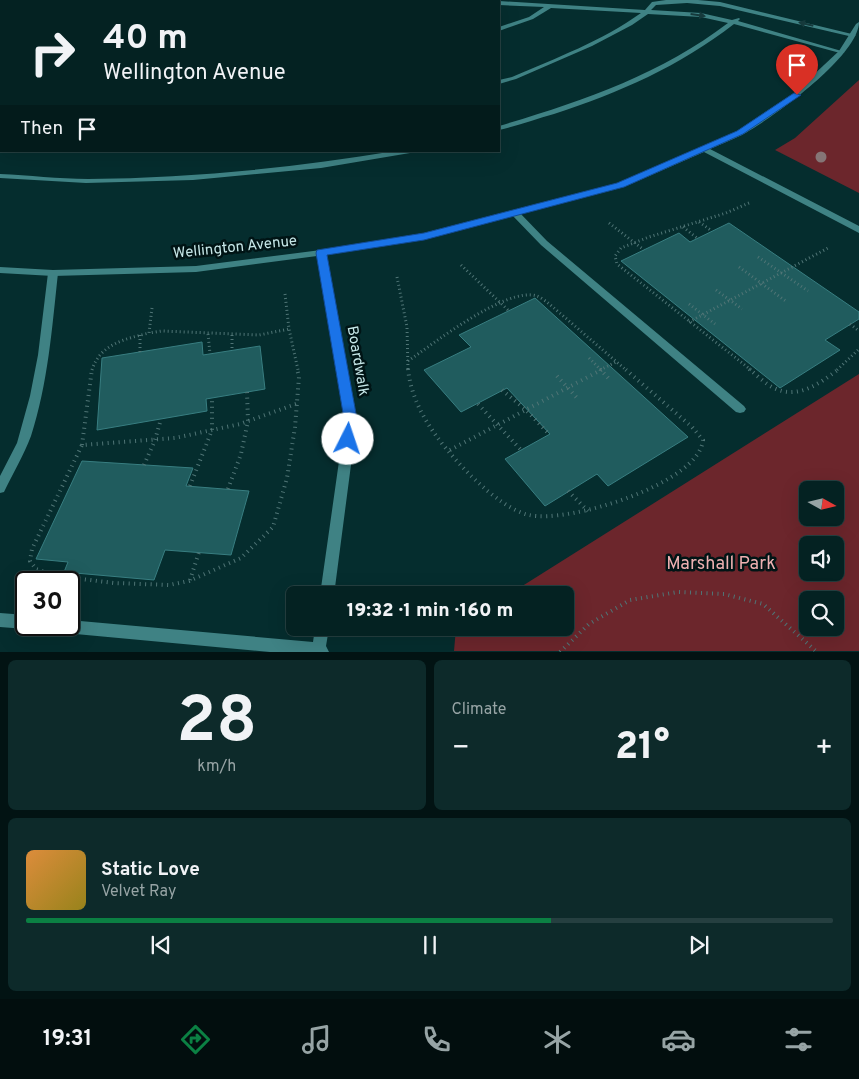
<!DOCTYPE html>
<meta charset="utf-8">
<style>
:root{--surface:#042222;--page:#0d2a2a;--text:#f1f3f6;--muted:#97a4a5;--line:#253f40;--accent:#0b8043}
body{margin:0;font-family:Overpass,sans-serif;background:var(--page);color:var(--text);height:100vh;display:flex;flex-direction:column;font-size:19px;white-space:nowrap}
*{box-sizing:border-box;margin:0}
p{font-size:16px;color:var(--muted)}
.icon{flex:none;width:28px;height:28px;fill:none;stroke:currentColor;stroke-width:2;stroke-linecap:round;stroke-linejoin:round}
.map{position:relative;height:652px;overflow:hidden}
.drawer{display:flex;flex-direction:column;gap:8px;padding:8px;background:#021313;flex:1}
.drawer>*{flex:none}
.banner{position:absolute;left:0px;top:0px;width:500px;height:152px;box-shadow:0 5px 20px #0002,0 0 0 1px var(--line);background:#042222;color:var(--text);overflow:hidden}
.needle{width:32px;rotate:98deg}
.tools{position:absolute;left:799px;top:481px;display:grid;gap:10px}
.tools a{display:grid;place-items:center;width:45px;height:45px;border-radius:8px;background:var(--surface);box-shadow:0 5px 20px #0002,0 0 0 1px var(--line);font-size:25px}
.speed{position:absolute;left:15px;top:571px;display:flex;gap:10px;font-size:25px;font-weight:700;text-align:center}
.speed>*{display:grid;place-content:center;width:65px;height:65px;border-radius:50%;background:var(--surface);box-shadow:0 5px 20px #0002,0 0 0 1px var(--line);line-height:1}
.speed .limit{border:2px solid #111;border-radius:8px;background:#fff;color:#111}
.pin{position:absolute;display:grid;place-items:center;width:42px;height:42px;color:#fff;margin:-51px -21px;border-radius:50% 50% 50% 0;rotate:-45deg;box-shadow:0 0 5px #0007}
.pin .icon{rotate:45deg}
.me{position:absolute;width:55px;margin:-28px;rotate:4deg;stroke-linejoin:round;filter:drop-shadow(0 0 4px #0008)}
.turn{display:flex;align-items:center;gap:18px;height:105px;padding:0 20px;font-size:22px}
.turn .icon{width:65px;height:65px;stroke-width:2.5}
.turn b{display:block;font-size:35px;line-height:42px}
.then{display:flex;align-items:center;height:48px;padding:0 20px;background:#0003;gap:10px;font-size:19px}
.big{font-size:38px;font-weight:800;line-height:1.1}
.drawer .tile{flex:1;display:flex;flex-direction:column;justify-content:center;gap:8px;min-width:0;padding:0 18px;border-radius:8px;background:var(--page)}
.drawer .dial{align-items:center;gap:0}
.dial b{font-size:65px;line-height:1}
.song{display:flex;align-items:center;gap:15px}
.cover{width:60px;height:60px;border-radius:8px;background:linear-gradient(135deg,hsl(30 70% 55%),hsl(50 70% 35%))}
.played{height:5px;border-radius:2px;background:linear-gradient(90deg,var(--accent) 65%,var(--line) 65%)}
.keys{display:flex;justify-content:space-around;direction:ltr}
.heat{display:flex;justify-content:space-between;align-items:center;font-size:28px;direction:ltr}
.drawer .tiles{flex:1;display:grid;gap:8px;grid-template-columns:1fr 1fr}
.tile:last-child{grid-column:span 2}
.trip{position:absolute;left:286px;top:586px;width:288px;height:50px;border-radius:8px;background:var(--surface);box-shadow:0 5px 20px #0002,0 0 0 1px var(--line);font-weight:800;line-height:50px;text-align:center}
.dock{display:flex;height:80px;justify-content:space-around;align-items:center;background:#020e0e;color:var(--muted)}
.dock .icon{width:35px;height:35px}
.dock .selected{color:var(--accent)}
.dock b{font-size:22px;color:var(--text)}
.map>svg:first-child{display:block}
.green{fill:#6c262c;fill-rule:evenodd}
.building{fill:#205c5e;stroke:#387e81}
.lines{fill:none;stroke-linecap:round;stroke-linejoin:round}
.path-far1{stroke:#507576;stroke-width:3;stroke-dasharray:1 3;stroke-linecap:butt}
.path{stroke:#507576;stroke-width:4;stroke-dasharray:1 4.5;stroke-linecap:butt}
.lane{fill:#3f8284;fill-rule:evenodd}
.street{fill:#3f8284;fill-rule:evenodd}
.tree{fill:#857576}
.oneway{fill:#163a3c}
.route{fill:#1a73e8;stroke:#114b97}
.labels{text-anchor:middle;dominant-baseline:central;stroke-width:5;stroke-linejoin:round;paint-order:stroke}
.street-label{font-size:15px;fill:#c6e7e8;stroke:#001415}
.near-park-label{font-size:18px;fill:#eeb0b1;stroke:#001415}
</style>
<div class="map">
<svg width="859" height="652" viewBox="0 0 859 652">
<rect width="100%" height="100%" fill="#052d2e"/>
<path class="green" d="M859,80v113l-84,-43 20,-12z
M859,374v277h-405l2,-23h109v-33h-57zM808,490h27v28h-27zM808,545h27v27h-27zM808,600h27v28h-27z"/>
<path class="building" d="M729,223l130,89v7l-34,21 15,10 -60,38 -159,-127 58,-28 11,9z
M535,298l153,139 -80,49 -11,-12 -52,32 -40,-47 45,-25 -43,-46 -46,24 -37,-42 47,-23 -12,-12z
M202,342l1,13 57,-9 5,43 -59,10 1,12 -110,19 5,-72z
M82,461l111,7 -7,18 63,5 -18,64 -66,-5 -11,30 -90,-8 4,-10 -32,-3z"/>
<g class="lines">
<path class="path-far1" d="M749,203l-23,10 -77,24 -28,11 -6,8 2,8 134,106
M699,222l13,9
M609,223l35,27
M683,227l14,11
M758,257l50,34
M461,265l48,46
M739,267l48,35
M397,277l10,50 1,43
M716,290l26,19
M285,294l4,35 9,41
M689,304l26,20
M152,308l-3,25 13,-2 97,4 30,-6
M689,322l139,-74
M850,324l9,7
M208,334l2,20
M140,335v17
M232,335v16
M589,358l12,12
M408,361c25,-17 99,-75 129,-65 3,1 7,4 10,6l79,68
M92,370c8,-26 33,-31 57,-37
M600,370l16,-8
M837,370l22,-21"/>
<path class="path" d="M408,369c2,19 9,37 19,53 17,29 69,86 102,93 38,9 170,-31 174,-75l-11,-13 -67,-58
M600,369l11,12
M749,369c8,6 16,15 25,19 24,12 46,-5 65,-19
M557,376l21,23
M502,390l24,20 23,24
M296,404l-56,20 -65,14 -93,7 -50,104 -2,12 6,8 21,7 57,7 55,2 20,-4 52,-23 32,-31 14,-49 8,-51 4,-50 -2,-8
M478,404l43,46
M82,445l10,-76
M450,450l153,-81
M144,465l11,-25 6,-21
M190,486l22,-56v-32
M228,489l13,-35 7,-33 -1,-29
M568,491l20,20
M190,580l9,-28
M560,652l29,-28 41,-24 48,-8 46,2 39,10 54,48"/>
<path class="lane" d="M236,0h6v1h-6z
M454,0h10l1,1h-10z
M666,0h32l22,2 136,33 -3,2 -133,-31 -33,-3 -31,2 -5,5 50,3 31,7 7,-2 1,1 -2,2 107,31 -5,1 -106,-29c-54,42 -115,69 -180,90 -18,5 -37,12 -55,16v-4c81,-24 161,-51 229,-103l-27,-6 -53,-3 -16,11 -40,21 -76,33 -17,5v-4l13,-3c44,-19 90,-36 129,-64l-90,-5 -18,11 -34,12v-4l30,-10 15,-10 -45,-2v-4l146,9 7,-8z
M0,30h1v4h-1z
M0,65h1v4h-1z
M0,121h1v5h-1z
M395,151h19l-4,2 -89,15 -128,12 -107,3 -86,-5v-4c29,1 58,5 88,5 103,-1 205,-11 307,-28z
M515,210l3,1 29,30 197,165 2,3 -2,3 -4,1 -4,-1 -195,-167 -29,-30 -1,-2z
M53,270l5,3c-6,55 -10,111 -27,163 -7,19 -18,37 -27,56l-4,1v-17l17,-33 13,-47 8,-41 10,-82z"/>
<path class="street" d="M859,22c0,34 -88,97 -117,113 -10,5 -21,9 -32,14l149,77v7l-155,-81 -80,35 -200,52 -98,16 31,164 -23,176h-14l25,-176 -28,-163 -121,16 -143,4 -53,-3v-6l53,3 143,-4 125,-16 103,-17 194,-50 119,-52 57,-38 45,-42 17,-27z
M0,613l26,2v10h6l-6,4 -26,-2z
M69,620l244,22 2,-14h14l-3,18 3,6h-59l-216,-20 -5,-2 -2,-5h22z"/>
</g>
<circle class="tree" cx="821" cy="157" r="5.5"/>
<defs><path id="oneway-solid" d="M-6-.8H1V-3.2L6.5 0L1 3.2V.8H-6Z" transform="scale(1.25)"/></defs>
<g class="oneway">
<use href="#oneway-solid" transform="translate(698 15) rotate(8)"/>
<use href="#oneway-solid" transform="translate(806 24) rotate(-167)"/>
</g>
<path class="route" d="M794,93l7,2 -58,39 -119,53 -200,53 -97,15 30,164 -4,23 -5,2 -5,-2 -1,-3 2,-20 -28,-166 1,-3 107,-17 193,-50 120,-52z"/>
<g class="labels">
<g class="street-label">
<text transform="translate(235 248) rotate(-6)">Wellington Avenue</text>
<text transform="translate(357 361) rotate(80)">Boardwalk</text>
</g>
<g class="near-park-label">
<text x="721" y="564">Marshall Park</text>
</g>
</g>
</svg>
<div class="tools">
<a><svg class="needle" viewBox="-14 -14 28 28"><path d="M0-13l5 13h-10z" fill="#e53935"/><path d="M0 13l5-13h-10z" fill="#97a4a5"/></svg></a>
<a><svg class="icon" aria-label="sound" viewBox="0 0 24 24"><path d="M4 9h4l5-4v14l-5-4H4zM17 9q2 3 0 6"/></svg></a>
<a><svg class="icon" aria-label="search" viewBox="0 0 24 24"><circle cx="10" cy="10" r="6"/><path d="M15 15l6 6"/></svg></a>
</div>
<div class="speed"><div class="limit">30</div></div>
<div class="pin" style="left:797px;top:95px;background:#d93025"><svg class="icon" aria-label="arrive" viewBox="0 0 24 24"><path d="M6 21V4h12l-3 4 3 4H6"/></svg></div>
<svg class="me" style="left:348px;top:439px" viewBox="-20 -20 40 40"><circle r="19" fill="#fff"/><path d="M0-13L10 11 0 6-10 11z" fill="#1a73e8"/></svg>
<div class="trip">19:32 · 1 min · 160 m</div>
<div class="banner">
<div class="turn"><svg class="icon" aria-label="right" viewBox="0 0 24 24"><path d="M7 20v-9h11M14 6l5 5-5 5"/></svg><div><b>40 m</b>Wellington Avenue</div></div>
<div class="then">Then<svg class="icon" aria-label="arrive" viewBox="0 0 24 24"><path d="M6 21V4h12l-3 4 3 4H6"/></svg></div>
</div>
</div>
<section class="drawer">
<div class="tiles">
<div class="tile dial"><b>28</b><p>km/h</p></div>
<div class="tile"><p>Climate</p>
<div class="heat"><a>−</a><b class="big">21°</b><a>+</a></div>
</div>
<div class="tile">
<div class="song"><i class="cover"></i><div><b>Static Love</b><p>Velvet Ray</p></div></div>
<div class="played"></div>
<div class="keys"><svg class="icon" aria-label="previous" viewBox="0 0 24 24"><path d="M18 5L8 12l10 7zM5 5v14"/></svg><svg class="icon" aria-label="pause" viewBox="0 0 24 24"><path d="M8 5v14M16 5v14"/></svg><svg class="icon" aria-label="next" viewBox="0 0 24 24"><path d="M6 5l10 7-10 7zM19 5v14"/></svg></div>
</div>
</div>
</section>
<nav class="dock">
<b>19:31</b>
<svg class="icon selected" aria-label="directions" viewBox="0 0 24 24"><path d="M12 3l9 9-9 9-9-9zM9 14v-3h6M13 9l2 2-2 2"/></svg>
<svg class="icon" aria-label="music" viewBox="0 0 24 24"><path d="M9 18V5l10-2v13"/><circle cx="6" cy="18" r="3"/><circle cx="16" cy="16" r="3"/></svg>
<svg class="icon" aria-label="phone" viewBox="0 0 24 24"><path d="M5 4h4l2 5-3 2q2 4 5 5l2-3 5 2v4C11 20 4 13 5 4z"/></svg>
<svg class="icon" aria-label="climate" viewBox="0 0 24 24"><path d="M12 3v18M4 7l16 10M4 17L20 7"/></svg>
<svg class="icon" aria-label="car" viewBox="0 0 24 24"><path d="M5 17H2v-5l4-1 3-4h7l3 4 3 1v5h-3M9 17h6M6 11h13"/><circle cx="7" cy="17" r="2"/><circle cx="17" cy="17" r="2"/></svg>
<svg class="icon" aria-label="filters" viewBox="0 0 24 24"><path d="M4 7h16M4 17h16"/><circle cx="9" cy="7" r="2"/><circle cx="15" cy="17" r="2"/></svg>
</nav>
